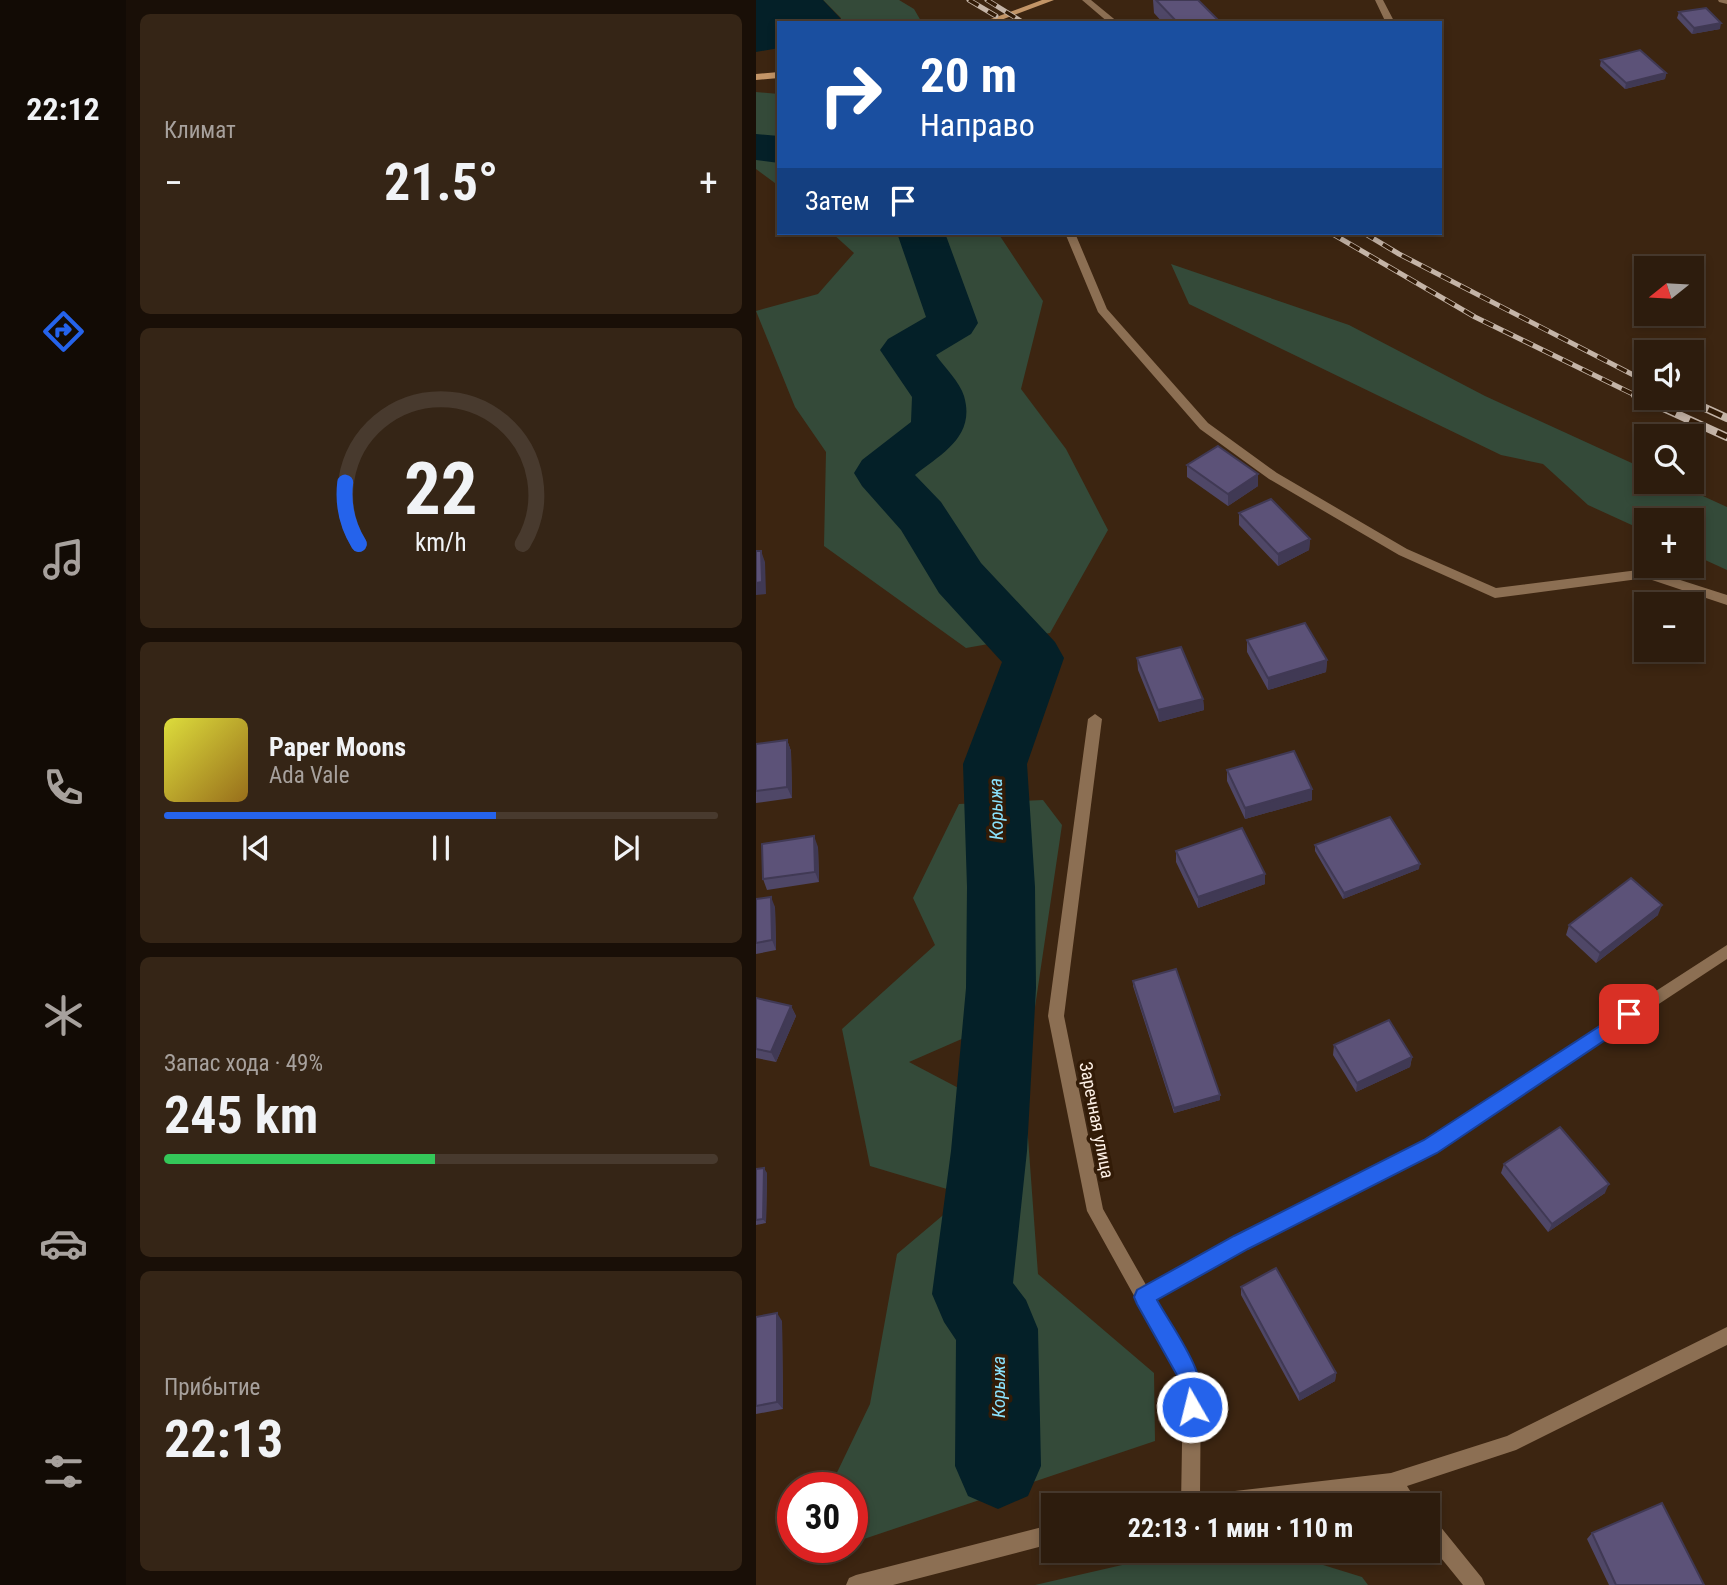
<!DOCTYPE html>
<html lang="ru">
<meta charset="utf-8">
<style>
:root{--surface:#2d1c0d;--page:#352516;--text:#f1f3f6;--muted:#a7a19d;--line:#483a2e;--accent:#2563eb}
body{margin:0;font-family:"Roboto Condensed",sans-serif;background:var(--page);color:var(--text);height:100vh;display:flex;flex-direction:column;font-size:26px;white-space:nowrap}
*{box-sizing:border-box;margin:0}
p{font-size:23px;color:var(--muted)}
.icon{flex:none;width:38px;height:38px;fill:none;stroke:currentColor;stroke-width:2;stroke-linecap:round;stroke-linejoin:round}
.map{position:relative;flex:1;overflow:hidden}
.panel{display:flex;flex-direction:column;gap:14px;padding:14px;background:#190f07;width:630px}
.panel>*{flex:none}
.hud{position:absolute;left:21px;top:21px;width:665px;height:214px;border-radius:0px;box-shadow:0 4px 10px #0003,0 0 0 2px var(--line);background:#1a4fa0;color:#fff;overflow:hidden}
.needle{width:46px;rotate:252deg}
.tools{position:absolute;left:878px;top:256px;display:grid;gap:14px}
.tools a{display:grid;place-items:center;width:70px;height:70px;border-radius:0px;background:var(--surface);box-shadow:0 4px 10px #0003,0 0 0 2px var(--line);font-size:35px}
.speed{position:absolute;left:21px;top:1472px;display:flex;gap:14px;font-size:35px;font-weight:700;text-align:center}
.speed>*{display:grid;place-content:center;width:91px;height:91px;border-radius:50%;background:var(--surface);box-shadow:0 4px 10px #0003,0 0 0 2px var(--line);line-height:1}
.speed .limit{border:10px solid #d22;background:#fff;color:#111}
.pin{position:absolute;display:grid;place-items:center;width:60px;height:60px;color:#fff;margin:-30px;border-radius:14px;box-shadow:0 4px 10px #0006}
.me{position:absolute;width:77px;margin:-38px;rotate:352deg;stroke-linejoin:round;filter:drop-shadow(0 0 5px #0008)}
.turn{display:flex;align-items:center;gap:24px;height:147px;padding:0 28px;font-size:32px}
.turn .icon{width:91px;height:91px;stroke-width:2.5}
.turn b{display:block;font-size:49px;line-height:60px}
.then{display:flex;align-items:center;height:66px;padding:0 28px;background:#0003;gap:14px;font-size:26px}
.big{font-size:52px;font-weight:700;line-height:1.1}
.panel .card{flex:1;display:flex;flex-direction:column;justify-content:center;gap:10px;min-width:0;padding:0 24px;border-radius:10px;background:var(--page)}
.panel .dial{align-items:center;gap:0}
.dial svg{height:182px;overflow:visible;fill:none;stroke:var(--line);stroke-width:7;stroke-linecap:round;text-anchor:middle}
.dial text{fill:var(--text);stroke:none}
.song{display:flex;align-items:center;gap:21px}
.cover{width:84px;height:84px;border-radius:10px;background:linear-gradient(135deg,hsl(60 70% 55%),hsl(40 70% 35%))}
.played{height:7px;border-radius:4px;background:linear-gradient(90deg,var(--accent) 60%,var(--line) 60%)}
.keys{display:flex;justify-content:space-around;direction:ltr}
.heat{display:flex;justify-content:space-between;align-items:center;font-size:38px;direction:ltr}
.charge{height:10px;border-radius:5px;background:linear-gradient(90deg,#34c759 49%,var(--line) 0)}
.trip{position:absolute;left:285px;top:1493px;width:399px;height:70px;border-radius:0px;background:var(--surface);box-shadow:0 4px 10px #0003,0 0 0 2px var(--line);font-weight:700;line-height:70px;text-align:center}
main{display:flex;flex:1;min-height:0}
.dock{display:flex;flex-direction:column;width:126px;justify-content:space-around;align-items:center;background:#120b05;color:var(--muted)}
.dock .icon{width:49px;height:49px}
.dock .current{color:var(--accent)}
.dock b{font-size:32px;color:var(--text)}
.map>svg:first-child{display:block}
.green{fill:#344a39}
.water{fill:#042028}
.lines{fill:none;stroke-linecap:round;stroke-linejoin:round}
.river{fill:#042028;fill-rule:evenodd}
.lane{fill:#8c6f53;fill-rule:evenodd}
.street{fill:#8c6f53;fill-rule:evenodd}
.secondary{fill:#c39567;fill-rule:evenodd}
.rail-far1-casing{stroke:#c4b4a7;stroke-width:5}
.rail-casing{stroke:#c4b4a7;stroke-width:8}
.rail-far1{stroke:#321b07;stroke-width:3.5;stroke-dasharray:11;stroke-linecap:butt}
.rail{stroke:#321b07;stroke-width:5;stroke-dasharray:15;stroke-linecap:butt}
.wall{fill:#4f4767}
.shaded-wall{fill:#403954}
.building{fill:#5c5278;stroke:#403954;stroke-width:2}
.route{fill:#2563eb;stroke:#184099;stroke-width:2}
.labels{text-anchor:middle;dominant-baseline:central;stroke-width:7;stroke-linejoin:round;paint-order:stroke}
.street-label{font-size:18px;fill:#fef1e7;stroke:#321b07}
.water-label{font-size:19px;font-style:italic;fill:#8ae1fc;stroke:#321b07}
</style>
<main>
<nav class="dock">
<b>22:12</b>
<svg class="icon current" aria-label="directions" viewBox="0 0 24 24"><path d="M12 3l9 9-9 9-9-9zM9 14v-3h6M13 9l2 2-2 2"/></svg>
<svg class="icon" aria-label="music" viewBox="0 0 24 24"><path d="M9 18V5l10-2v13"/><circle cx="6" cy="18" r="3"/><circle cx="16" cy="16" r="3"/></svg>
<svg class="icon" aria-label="phone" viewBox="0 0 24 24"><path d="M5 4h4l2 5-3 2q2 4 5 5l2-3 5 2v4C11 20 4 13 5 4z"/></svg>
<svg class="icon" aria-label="climate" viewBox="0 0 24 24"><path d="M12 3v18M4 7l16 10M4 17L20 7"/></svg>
<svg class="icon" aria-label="car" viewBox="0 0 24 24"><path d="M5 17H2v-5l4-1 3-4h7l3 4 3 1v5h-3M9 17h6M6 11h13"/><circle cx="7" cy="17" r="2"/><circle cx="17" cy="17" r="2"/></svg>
<svg class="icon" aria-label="filters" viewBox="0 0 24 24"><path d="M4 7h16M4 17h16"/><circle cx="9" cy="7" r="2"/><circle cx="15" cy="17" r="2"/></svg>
</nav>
<section class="panel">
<div class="card"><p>Климат</p>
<div class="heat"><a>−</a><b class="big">21.5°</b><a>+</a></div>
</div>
<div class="card dial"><svg viewBox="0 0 100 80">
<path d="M14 69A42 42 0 1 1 86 69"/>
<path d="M14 69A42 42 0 0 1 8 42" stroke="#2563eb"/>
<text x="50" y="56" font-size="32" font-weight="700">22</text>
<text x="50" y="72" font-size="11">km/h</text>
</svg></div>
<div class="card">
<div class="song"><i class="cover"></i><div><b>Paper Moons</b><p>Ada Vale</p></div></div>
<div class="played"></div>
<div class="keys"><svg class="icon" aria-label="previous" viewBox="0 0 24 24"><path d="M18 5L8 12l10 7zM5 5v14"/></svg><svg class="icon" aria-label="pause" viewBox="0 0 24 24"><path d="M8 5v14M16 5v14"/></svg><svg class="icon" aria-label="next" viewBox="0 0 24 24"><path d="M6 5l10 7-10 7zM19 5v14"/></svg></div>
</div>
<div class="card"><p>Запас хода · 49%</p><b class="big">245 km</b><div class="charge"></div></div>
<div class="card"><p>Прибытие</p><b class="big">22:13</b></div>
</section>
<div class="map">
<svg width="971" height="1585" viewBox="0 0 971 1585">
<rect width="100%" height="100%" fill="#3c2511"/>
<path class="green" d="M67,0h76l15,9 7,12 -83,2 3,-5z
M0,92l23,2v92l-23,-17z
M76,233h166l45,68 -22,88 45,60 42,81 -58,103 -84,15 -142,-102 2,-94 -31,-45 -39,-96 62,-17 36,-41z
M415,264l178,61 136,71 162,74v11h23l57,26v63l-35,-16v-34h-45v12l-59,-27 -45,-41 -42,-9 -312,-151z
M287,800l19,25 -27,182 -126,55 118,62 11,150 116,99 1,68 -303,102v-55l-22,-1 40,-83 27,-150 70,-59 -97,-29 -28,-137 93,-84 -22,-47 46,-94z
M427,1551h95l84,26 6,8h-333z"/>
<path class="water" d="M0,0h67l18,19 -3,4h-59v25l-23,4z"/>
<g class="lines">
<path class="river" d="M0,134l23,2v27l-23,-3z
M141,233h48l33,90 -7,11 -35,21c8,12 24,27 28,41 12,41 -23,58 -49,79l26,27 40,61 74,79 9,16 -37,106 8,123 1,101 -9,163 -14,132 13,17 12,29 3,137 -13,30 -30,13 -30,-13 -13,-30 1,-126 -12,-18 -12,-28 19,-143 15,-163 1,-101 -4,-123 39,-102 -63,-69 -38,-63 -39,-44 -8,-13 8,-13 49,-38 1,-25 -32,-47 8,-11 38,-22z"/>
<path class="lane" d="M326,0h9l28,23h-10z
M619,0h8l12,23h-9z
M309,233h10l32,76 101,114 69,50 130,76 89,39 150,-19 81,26v10l-81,-27 -151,20 -96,-43 -130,-76 -69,-50 -102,-117z
M971,945v14l-291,192 -189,97 -97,55 -6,3 -6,-3 -3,-6 3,-6 97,-55 189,-95z"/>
<path class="street" d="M962,0h9v4l-8,-2z
M339,714l7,5 -38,297 39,193 98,173 -1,113 191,-22 116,-37 220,-109v18l-211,105 -109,36 12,19h-21l-11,-13 -113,13h-93l2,-121 -96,-173 -39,-195 40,-297z
M672,1518l7,2 47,58 3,7h-22l-35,-43z
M298,1524v19l-161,42h-47l3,-7 7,-3z"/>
<path class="secondary" d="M286,0h12l-61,23h-13z
M23,72v6l-23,2v-6z"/>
<defs>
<path id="rail-far1" d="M213,0l27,16
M231,0l37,23
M575,233l144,84 164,80
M608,233l35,21 248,128"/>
<path id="rail" d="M879,395l92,42
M925,397l46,21"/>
</defs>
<use href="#rail-far1" class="rail-far1-casing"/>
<use href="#rail" class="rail-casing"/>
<use href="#rail-far1" class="rail-far1"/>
<use href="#rail" class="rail"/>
</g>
<path class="wall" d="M397,0h45l23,23h-58l-9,-10z
M923,12l41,17 -28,5 -15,-16z
M845,60l65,13 -1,6 -40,10 -25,-23z
M431,465l71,21 -30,20 -41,-29z
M483,513l71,26 -1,11 -31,16 -39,-41z
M491,640l80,20 -1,12 -58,18 -21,-38z
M381,658l66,41 1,11 -45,12 -21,-52z
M31,740l4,11 1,47 -36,5v-59z
M471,770l85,30 -67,19 -18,-38z
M559,845l104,24 -76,30 -28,-48z
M62,847l1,35 -52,8 -4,-11z
M420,851l89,33 -67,24 -22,-46z
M0,899l19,8 1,43 -20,4z
M902,915l-62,48 -30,-28 3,-10z
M377,981l87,114v5l-46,13 -41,-127z
M0,998l35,8 5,10 -20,46 -20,-4z
M578,1045l78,12 -2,10 -54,25 -23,-37z
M748,1164l101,29 -57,39 -47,-59z
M0,1169l11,4 -1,50 -10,2z
M485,1287l95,86 -1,8 -36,20 -58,-106z
M0,1317l26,4 1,88 -27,5z
M836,1533l112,52h-95l-22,-46z"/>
<path class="shaded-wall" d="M965,23l-1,6 -28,5 2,-6z
M910,73l-1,6 -40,10 1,-6z
M502,474v12l-30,20v-12z
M554,539l-1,11 -31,16v-12z
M5,551l4,11 1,32 -10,1v-12z
M571,660l-1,12 -58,18v-12z
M447,699l1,11 -45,12 -1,-12z
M31,740l4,11 1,47 -5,-11z
M556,789v11l-67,19v-11z
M58,836l4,11 1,35 -4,-10z
M664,864l-1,5 -76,30 1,-6z
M509,874v10l-67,24v-11z
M15,897l4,10 1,43 -4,-10z
M906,905l-4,10 -62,48 4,-10z
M35,1006l5,10 -20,46 -5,-10z
M656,1057l-2,10 -54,25 1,-9z
M464,1095v5l-46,13v-5z
M8,1168l3,5 -1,50 -3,-4z
M853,1184l-4,9 -57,39 4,-8z
M21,1313l5,8 1,88 -6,-7z
M580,1373l-1,8 -36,20v-7z"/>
<path class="building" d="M400,0h42l23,23h-43z
M950,8l15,15 -27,5 -15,-16z
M884,50l26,23 -40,10 -25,-23z
M462,446l40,28 -30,20 -41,-29z
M515,499l39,40 -32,15 -39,-41z
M0,551h5l1,31 -6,1z
M549,623l22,37 -59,18 -21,-38z
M425,647l22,52 -45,11 -21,-52z
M31,740v47l-31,4v-47z
M538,751l18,38 -67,19 -18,-38z
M634,817l30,47 -76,29 -29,-48z
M486,828l23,46 -67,23 -22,-46z
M58,836l1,36 -52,7 -1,-35z
M875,878l31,27 -62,48 -31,-28z
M15,897l1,43 -16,3v-44z
M420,969l44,126 -46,13 -41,-127z
M0,998l35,8 -20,46 -15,-3z
M633,1020l23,37 -55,26 -23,-38z
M804,1127l49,57 -57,40 -48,-60z
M8,1168l-1,51 -7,1v-51z
M520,1268l60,105 -37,21 -58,-107z
M21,1313v89l-21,4v-89z
M906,1503l42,82h-88l-24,-52z"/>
<path class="route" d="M873,1007l6,2 3,5 -3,6 -198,133 -189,96 -91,51c17,31 56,79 42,114l-7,3 -8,-3 -3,-7 1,-23 -45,-80 -3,-7 3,-7 97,-54 190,-96z"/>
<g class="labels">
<g class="street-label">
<text transform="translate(341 1120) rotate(79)">Заречная улица</text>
</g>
<g class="water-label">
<text transform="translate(240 809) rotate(-91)">Корыжа</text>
<text transform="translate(242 1387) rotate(-90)">Корыжа</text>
</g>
</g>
</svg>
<div class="tools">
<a><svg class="needle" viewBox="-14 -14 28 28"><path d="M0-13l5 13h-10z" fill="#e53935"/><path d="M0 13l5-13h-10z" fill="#a7a19d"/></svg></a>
<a><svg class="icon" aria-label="sound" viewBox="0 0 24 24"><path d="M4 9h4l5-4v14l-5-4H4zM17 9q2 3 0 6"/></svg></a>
<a><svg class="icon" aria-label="search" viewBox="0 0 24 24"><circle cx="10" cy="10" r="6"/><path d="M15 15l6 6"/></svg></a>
<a>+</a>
<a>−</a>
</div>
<div class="speed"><div class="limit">30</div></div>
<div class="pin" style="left:873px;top:1014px;background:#d93025"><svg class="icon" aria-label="arrive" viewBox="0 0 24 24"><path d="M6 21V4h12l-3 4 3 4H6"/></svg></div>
<svg class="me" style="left:436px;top:1407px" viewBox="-20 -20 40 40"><circle r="17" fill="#2563eb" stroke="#fff" stroke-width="3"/><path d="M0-11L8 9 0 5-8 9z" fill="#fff"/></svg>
<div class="trip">22:13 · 1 мин · 110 m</div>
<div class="hud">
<div class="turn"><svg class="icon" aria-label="right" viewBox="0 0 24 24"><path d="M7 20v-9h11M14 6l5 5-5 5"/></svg><div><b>20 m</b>Направо</div></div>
<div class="then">Затем<svg class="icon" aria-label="arrive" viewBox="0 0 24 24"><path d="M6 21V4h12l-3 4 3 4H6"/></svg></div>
</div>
</div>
</main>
